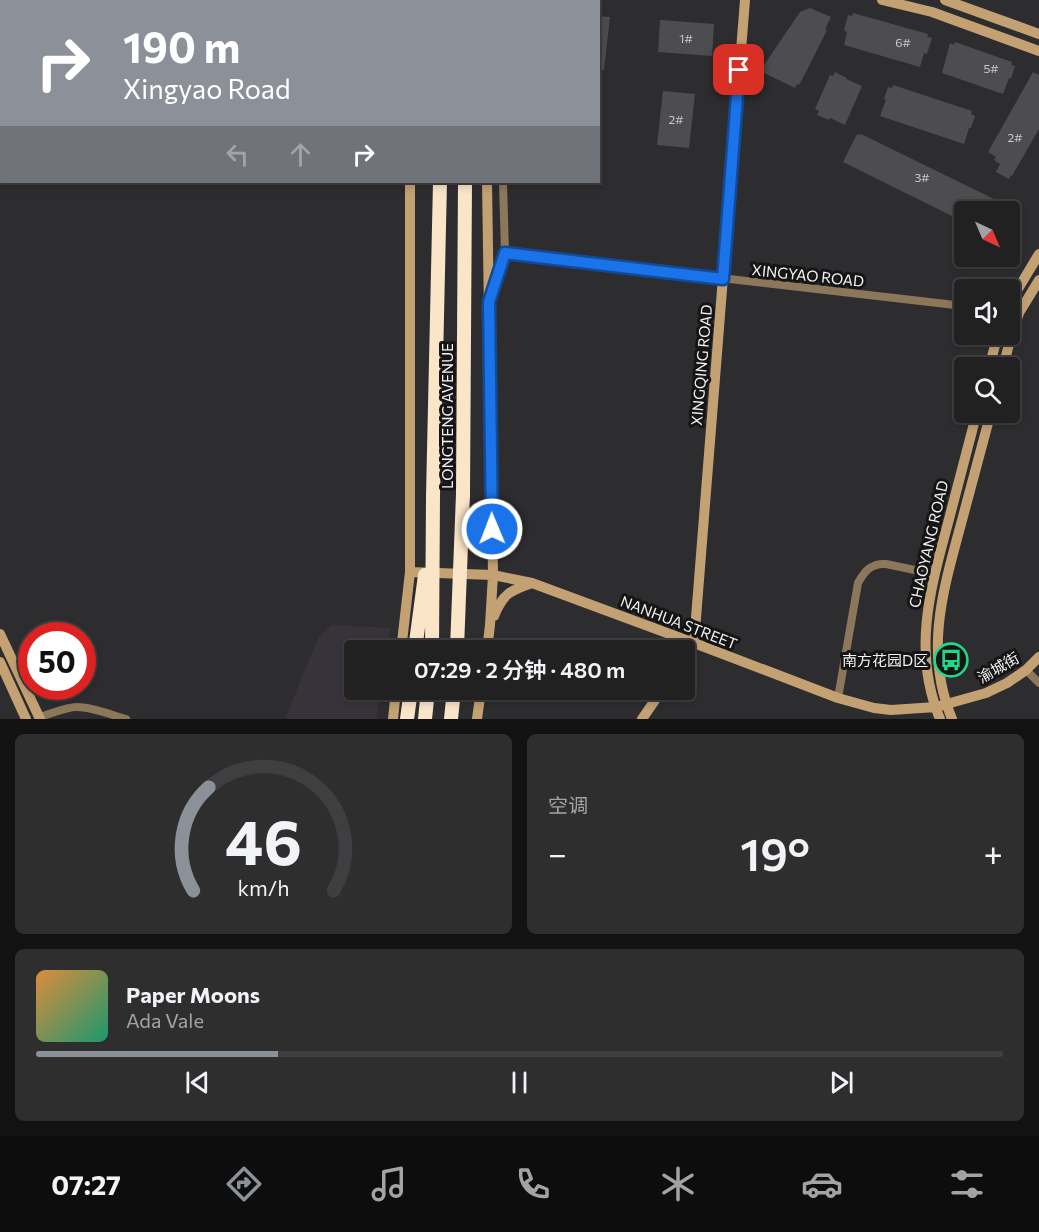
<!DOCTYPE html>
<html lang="zh">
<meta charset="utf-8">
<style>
:root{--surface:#222122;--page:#2e2e2f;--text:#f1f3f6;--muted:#a2a3a5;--line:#3f3e40;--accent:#8c9099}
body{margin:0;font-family:Commissioner,"Noto Sans SC",sans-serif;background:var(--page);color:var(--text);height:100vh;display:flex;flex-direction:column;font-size:22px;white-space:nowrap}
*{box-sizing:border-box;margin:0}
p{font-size:20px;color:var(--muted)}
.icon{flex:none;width:33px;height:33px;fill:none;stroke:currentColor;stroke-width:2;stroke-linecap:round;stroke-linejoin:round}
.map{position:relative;height:719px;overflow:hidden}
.side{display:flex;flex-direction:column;gap:15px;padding:15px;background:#131213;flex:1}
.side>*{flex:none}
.banner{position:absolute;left:0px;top:0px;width:600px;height:183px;box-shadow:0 3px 9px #0003,0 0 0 2px var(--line);background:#8c9099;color:#fff;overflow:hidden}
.needle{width:39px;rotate:136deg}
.controls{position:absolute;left:954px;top:201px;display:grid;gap:12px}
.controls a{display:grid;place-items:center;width:66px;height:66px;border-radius:6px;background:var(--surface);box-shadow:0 3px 9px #0003,0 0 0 2px var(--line);font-size:30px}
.speed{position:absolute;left:18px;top:622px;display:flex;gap:12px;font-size:30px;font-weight:700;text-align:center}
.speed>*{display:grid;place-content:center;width:78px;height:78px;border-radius:50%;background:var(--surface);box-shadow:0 3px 9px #0003,0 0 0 2px var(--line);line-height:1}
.speed .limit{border:9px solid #d22;background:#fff;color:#111}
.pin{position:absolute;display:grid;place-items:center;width:51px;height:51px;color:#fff;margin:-26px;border-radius:12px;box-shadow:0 3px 9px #0006}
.me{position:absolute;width:66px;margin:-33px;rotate:359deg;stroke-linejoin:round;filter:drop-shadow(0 0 4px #0008)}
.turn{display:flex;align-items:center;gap:21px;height:126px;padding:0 24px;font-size:27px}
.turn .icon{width:78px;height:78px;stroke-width:2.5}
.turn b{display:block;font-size:42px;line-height:51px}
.lanes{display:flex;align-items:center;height:57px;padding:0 24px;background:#0003;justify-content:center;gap:30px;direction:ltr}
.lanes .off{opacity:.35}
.big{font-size:45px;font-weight:600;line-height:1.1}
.side .tile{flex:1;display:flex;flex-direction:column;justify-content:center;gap:9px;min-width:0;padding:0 21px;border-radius:9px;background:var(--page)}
.side .dial{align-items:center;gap:0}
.dial svg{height:156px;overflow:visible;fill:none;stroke:var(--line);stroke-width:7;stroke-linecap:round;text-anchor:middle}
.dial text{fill:var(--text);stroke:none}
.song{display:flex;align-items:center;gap:18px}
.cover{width:72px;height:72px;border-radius:9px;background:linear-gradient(135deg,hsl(30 70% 55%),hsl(160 70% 35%))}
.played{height:6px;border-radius:3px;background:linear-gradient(90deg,var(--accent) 25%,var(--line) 25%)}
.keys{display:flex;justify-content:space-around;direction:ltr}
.heat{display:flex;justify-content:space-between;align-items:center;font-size:33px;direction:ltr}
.side .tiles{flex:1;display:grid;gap:15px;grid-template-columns:1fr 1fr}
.tile:last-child{grid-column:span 2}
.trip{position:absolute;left:344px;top:640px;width:351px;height:60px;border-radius:6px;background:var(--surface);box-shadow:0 3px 9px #0003,0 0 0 2px var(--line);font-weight:600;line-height:60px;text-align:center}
.dock{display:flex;height:96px;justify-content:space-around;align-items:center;background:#0e0d0e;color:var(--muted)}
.dock .icon{width:42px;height:42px}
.dock .current{color:var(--accent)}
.dock b{font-size:27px;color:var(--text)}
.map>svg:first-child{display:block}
.built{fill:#38333a}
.building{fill:#4d4c4e}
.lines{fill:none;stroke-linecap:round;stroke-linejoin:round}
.street{stroke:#8d775b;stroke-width:8}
.secondary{stroke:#c3a173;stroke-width:10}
.highway{stroke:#fbe5c9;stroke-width:14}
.highway-bridge{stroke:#fbe5c9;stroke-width:14}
.route-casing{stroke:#114b97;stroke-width:15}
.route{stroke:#1a73e8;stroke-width:10}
.labels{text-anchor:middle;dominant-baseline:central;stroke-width:6;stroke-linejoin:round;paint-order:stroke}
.number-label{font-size:12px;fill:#cac8ca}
.street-label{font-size:15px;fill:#f3f2f3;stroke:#151516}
.poi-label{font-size:15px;fill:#f3f2f3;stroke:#151516;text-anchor:end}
</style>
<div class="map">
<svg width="1039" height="719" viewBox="0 0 1039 719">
<rect width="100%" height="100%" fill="#2d2c2e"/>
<path class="built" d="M332,625l58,3 -4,23h-32v39h27l-5,29h-91l33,-81z"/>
<path class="building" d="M810,8l21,9 -6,12 2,1 -21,42 -7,13 -2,-1 -2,4 -35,-17 40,-59z
M853,13l75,21 -1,3 5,1 -5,16 -3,-1 -4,14 -76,-22 3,-13 -3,-2 4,-15 4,1z
M598,16l12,1 -6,53h-6z
M660,20l54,4 -2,32 -54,-4z
M955,42l57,20 -1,3 4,1 -4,13 -2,-1 -6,16 -61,-21 8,-30 4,2z
M835,72l12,6 -1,1 16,7 -17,39 -15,-7 -1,2 -12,-5 2,-4 -4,-2 15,-34 3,1z
M1033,72l6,3v54l-27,47 -1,-1 -2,4 -13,-7 4,-8 -6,-4 2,-3 -8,-5z
M893,85l79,26 -1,3 4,2 -4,12h-2l-5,16 -84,-28 6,-16 -2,-1 4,-12 4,1z
M663,91l32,3 -6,54 -32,-3z
M857,134l4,1v-1l135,66 -1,1 3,2 -4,9h-30v10l-121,-60z"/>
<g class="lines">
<path class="street" d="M501,2v-2
M505,253l459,53
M491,295l14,-42 -2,-71
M1010,311l9,2
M1026,670l13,13
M838,698l20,-115c7,-13 14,-20 28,-19l48,10
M39,717c12,-3 26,-10 38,-10 16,0 34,8 49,12"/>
<path class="secondary" d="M882,0l50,12 107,39
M945,0l94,34
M16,2l4,-2
M410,2v-2
M488,2v-2
M0,7l2,-1
M1010,302l29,-48
M989,368l9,-34
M1003,368l8,-32 8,-23 20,-33
M410,572l83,3 39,8 162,60 144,55 36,10 17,2 45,-3 50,-14 21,-10 19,-13 13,-13
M494,616c9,-22 15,-25 38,-33
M0,634l40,85
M401,651l9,-79v-390
M487,651l3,-26 3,-50 -6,-393
M684,657l10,-14 51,-643
M0,662l26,57
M393,719l3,-29
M477,719l4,-29
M642,719l20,-29
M940,719c-28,-67 -10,-129 8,-196 10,-37 19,-74 29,-111
M952,719c-28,-68 -9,-128 9,-195 10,-37 20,-74 30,-112"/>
<path class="highway" d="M444,2v-2
M467,2v-2
M463,494l2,-312
M433,496l7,-314
M407,719l4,-29
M425,719l3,-29
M451,719l3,-29"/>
<path class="highway-bridge" d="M457,648l6,-154
M415,650l10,-75
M432,650l1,-154"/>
</g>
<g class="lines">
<defs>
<path id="route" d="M492,529l-3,-227 16,-49 218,26 16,-209"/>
</defs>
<use href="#route" class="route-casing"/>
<use href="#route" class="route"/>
</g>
<defs>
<symbol id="bus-ring" viewBox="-11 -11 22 22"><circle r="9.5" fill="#151516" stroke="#21d887" stroke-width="1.5"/><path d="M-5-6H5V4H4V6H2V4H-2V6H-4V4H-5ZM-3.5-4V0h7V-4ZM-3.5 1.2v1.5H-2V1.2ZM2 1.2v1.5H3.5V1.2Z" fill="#21d887"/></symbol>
</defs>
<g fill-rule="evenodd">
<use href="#bus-ring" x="932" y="641" width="38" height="38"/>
</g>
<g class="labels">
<g class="number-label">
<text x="686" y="38">1#</text>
<text x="903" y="42">6#</text>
<text x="991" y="68">5#</text>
<text x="676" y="119">2#</text>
<text x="1015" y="137">2#</text>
<text x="922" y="177">3#</text>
</g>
<g class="street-label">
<text transform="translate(808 275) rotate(6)">XINGYAO ROAD</text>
<text transform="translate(701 365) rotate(-85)">XINGQING ROAD</text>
<text transform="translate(447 416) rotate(-90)">LONGTENG AVENUE</text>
<text transform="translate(928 544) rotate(-77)">CHAOYANG ROAD</text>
<text transform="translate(679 622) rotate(21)">NANHUA STREET</text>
<text transform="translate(998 667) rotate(-30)">渝城街</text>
</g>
<g class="poi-label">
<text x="928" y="660">南方花园D区</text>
</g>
</g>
</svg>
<div class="controls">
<a><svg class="needle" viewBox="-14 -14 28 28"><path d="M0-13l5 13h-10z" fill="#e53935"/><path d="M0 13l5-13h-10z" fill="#a2a3a5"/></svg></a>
<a><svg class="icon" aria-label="sound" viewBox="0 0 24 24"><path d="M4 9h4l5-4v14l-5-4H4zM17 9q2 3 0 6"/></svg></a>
<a><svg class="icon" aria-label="search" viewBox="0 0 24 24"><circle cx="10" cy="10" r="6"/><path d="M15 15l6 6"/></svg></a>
</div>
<div class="speed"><div class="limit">50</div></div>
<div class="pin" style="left:739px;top:70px;background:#d93025"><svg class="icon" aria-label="arrive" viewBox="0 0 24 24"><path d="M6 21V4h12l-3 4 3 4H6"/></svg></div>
<svg class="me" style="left:492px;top:529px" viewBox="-20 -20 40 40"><circle r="17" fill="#1a73e8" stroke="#fff" stroke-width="3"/><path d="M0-11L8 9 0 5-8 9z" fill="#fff"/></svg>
<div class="trip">07:29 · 2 分钟 · 480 m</div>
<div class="banner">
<div class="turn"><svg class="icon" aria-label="right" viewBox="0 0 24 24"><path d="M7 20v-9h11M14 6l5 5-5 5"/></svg><div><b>190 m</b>Xingyao Road</div></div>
<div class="lanes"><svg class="icon off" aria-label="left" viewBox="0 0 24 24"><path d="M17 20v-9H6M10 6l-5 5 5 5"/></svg><svg class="icon off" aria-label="ahead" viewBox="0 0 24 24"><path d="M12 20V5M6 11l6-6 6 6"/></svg><svg class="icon" aria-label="right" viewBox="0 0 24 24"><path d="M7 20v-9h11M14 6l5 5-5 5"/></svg></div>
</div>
</div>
<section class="side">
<div class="tiles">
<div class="tile dial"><svg viewBox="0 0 100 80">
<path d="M14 69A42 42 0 1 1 86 69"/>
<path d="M14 69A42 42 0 0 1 22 16" stroke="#8c9099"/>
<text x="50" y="56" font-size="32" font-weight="700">46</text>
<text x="50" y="72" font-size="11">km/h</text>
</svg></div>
<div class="tile"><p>空调</p>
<div class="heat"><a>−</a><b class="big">19°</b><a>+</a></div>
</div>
<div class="tile">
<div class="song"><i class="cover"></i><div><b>Paper Moons</b><p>Ada Vale</p></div></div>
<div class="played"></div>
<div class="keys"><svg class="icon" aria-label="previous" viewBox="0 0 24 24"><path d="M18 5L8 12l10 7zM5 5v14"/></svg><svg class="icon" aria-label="pause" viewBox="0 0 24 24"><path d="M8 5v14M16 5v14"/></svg><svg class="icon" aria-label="next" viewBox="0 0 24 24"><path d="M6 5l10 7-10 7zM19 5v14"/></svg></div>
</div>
</div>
</section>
<nav class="dock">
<b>07:27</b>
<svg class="icon current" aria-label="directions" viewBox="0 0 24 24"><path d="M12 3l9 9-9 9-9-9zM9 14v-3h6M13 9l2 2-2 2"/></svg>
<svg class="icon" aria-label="music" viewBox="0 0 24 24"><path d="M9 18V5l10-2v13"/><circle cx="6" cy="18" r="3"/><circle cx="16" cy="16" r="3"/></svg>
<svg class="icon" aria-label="phone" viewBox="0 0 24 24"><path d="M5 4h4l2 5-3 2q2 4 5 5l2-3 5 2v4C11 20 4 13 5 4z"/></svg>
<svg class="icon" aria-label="climate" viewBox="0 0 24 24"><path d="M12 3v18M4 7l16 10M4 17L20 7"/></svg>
<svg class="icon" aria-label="car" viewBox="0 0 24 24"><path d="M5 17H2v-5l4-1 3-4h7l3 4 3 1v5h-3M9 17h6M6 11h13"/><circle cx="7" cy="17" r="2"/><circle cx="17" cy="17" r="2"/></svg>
<svg class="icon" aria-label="filters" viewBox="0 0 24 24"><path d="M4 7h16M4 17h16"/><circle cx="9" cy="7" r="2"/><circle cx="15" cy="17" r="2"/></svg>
</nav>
